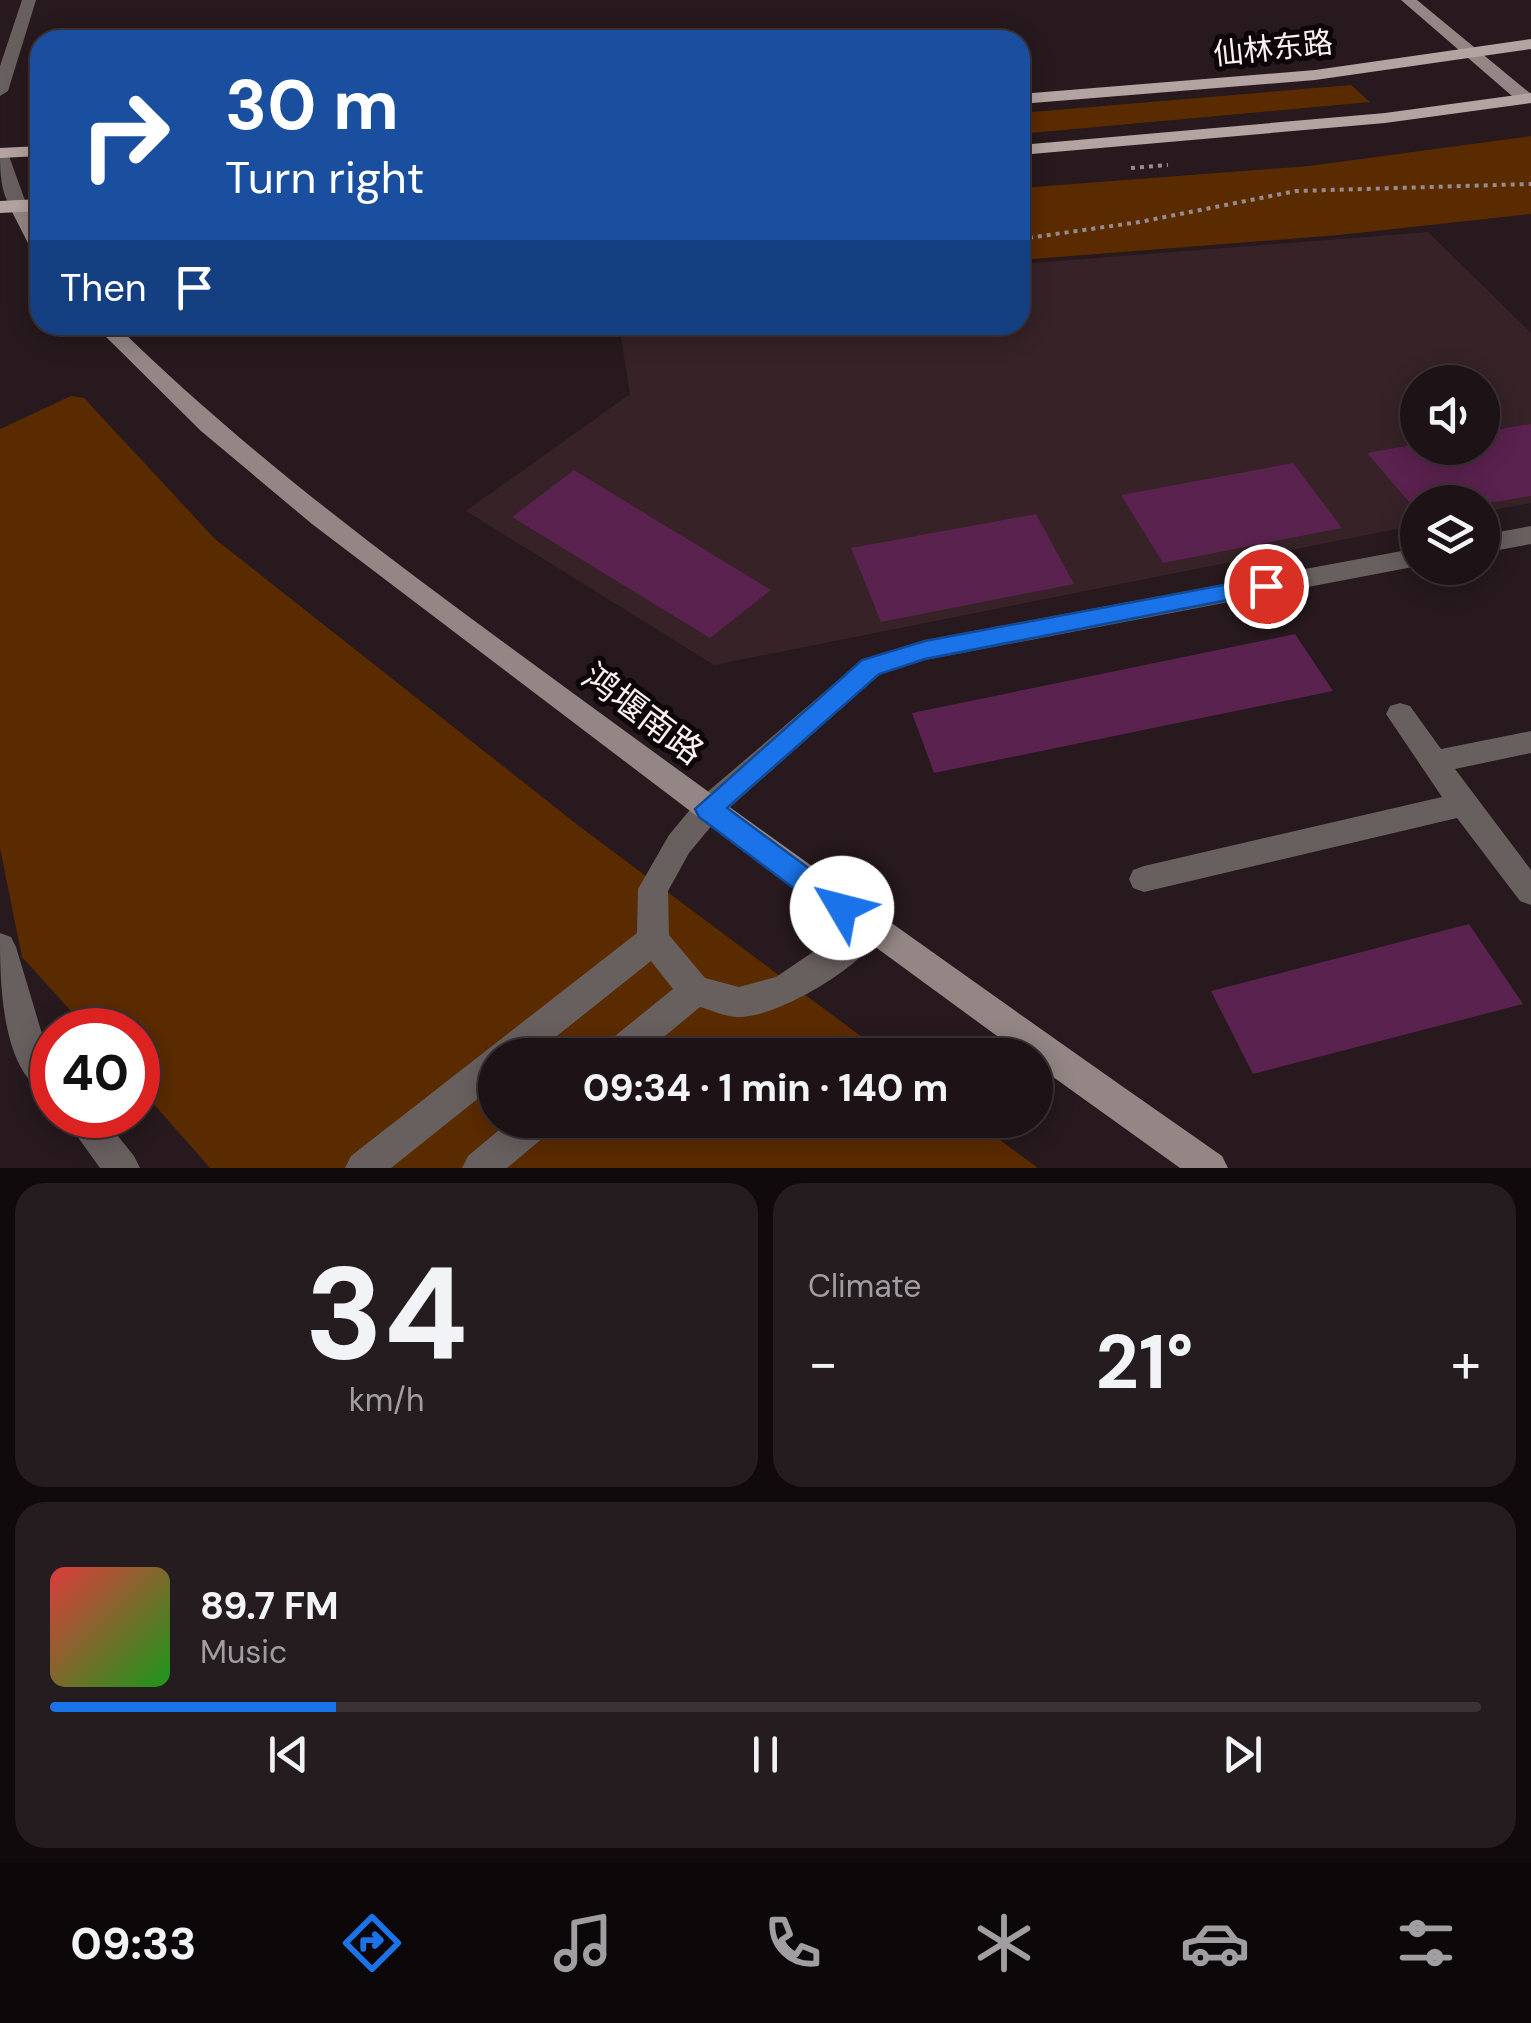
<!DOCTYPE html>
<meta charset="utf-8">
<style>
:root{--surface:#1d1316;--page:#251c1f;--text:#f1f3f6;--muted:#a09ea1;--line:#3b3235;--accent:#1a73e8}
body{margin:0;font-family:"DM Sans","Noto Sans SC",sans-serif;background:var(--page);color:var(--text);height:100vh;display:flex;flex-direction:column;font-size:38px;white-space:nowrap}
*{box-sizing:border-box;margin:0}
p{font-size:32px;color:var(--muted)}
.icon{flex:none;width:55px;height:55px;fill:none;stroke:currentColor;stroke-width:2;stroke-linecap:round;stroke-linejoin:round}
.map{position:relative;height:1168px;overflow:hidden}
.details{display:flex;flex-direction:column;gap:15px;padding:15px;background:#100a0c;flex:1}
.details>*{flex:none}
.banner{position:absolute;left:30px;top:30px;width:1000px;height:305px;border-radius:30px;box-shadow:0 5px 25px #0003,0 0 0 2px var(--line);background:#1a4fa0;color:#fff;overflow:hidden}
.tools{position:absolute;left:1400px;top:365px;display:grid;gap:20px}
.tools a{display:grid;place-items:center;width:100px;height:100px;border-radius:50%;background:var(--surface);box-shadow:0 5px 25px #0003,0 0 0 2px var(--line);font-size:50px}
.speed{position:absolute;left:30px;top:1008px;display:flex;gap:20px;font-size:50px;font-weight:700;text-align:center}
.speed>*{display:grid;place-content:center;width:130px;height:130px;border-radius:50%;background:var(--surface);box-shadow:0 5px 25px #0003,0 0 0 2px var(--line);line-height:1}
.speed .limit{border:15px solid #d22;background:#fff;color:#111}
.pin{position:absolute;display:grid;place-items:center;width:85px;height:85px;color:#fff;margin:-42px;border:5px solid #fff;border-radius:50%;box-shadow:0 2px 10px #0007}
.me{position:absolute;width:110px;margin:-55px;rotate:307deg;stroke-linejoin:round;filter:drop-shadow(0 0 8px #0008)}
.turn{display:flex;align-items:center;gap:35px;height:210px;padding:0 30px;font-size:45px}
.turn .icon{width:130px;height:130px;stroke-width:2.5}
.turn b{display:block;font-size:70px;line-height:85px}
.then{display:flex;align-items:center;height:95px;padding:0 30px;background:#0003;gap:20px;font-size:38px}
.big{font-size:75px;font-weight:700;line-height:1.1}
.details .widget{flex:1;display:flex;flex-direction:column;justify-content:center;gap:15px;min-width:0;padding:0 35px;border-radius:30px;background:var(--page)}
.details .dial{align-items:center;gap:0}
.dial b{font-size:130px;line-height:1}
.song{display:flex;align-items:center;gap:30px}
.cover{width:120px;height:120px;border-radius:15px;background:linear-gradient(135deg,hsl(0 70% 55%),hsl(120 70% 35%))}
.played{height:10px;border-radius:5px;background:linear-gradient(90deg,var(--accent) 20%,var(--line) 20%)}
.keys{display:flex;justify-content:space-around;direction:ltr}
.heat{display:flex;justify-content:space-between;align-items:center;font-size:55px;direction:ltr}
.details .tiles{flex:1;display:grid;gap:15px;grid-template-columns:1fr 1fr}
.widget:last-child{grid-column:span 2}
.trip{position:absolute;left:478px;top:1038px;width:575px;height:100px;border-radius:50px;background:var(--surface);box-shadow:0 5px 25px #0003,0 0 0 2px var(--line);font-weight:700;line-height:100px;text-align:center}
.dock{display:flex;height:160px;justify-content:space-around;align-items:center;background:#0c0809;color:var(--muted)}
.dock .icon{width:70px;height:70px}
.dock .active{color:var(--accent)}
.dock b{font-size:45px;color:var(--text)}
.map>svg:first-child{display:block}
.built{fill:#362227;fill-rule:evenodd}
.green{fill:#5b2b00}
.building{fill:#5a224e}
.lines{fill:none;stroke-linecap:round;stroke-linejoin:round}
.path{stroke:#978b8e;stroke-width:4;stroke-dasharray:4 5;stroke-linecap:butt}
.street{fill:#68605f;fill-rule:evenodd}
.secondary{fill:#938684;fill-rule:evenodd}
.primary{fill:#b4a4a1;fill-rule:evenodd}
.route{fill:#1a73e8;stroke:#114b97;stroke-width:2.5}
.labels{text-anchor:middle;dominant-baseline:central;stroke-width:10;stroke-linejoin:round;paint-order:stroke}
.far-street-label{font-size:30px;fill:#fbf1f3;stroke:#0c0608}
.street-label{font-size:35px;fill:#fbf1f3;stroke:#0c0608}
</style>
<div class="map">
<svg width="1531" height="1168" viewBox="0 0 1531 1168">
<rect width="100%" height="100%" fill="#27191d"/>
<path class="built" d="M1428,232l103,101v170l-48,9 -1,-10h-64l-1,23 -703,140 -248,-154 164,-117 -11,-69h401v-61zM1418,382h64v66h-64z"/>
<path class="green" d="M1351,85l19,17 -350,32v-21z
M1531,136v78l-192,21 -319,25v-72l289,-22z
M71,396l13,2 131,141 364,287 307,229h-391v65h478l65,48h-828l-72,-82v-56h-50l-66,-73 -22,-109v-419z"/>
<path class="building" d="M1531,424v72l-36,6h-86l-42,-49 51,-9 64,4v-16z
M1293,463l49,65 -179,35 -42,-68z
M574,470l197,120 -61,48 -198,-121z
M1036,514l38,70 -193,38 -30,-74z
M1295,634l38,57 -399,82 -22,-60z
M1469,924l54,80 -270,70 -42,-83z"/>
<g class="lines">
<path class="path" d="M1131,168l37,-3
M1020,239l120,-17 156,-31 235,-7"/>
<path class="street" d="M22,0h14l-28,91 -8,5v-30z
M0,151l9,5 18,50 -2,4 -7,2c-18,-9 -18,-42 -18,-61z
M1531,526v18l-49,9v-18z
M1418,548v18l-493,94 -45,14 -162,144 -29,35 -21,38 1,44 36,43 34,9 37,-10 93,-63 11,4 4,10c-16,36 -106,90 -146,89 -12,0 -27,-7 -38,-10l-58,48h-42l5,-11 68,-55 -22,-28 -118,94h-38v30l-104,83h-46l6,-12 286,-223 1,-44 31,-54 29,-35 164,-140 63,-20z
M1400,703l10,3 31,43 90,-18v22l-76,16 76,101v35l-11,-4 -63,-83 -313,74 -11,-4 -4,-9 4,-9 11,-4 298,-69 -56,-83 4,-8z
M0,933l11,4 5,10 30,100 6,8v42c-52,-21 -52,-117 -52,-164z
M62,1115h39l33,41 6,12h-40z
M511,1120h44l-5,12 -43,36h-45l6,-12z"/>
<path class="secondary" d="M1401,0h16l114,94v8h-12z
M18,200l7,2 15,27v24l-10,-6 -21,-41z
M94,325h22c142,140 304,256 465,374 212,155 426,307 641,457l6,12h-48l-145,-104v-9h-12l-317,-232 -394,-299 -111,-93z"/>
<path class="primary" d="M1531,39v10l-216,31 -295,24v-10l295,-24z
M1531,93v10l-146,20 -365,32v-10l365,-32z
M40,146v10l-40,2v-10z
M40,199v12l-40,2v-12z
M102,325h20l-3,12h-14z"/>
</g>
<path class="route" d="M1266,577l8,3v11l-349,68 -46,15 -152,134 125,92 4,8 -4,9 -10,4 -10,-4 -133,-100 -4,-8 167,-149 63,-19z"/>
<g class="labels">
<g class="far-street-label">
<text transform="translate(1273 48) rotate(-6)">仙林东路</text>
</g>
<g class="street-label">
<text transform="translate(643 714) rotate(37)">鸿堰南路</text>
</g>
</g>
</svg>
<div class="tools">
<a><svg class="icon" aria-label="sound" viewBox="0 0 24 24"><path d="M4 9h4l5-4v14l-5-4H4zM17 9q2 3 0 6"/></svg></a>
<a><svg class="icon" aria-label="layers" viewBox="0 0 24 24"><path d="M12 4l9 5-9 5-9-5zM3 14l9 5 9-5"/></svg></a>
</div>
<div class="speed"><div class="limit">40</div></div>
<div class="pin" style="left:1266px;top:586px;background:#d93025"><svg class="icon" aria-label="arrive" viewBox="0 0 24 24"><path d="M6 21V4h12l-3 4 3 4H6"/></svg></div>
<svg class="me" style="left:842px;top:908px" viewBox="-20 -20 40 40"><circle r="19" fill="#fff"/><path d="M0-13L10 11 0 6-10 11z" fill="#1a73e8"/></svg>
<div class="trip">09:34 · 1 min · 140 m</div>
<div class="banner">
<div class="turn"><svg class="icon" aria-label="right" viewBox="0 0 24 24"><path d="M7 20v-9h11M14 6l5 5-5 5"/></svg><div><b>30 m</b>Turn right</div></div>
<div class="then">Then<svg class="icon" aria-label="arrive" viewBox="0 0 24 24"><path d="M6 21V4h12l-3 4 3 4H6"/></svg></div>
</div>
</div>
<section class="details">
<div class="tiles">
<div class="widget dial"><b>34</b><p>km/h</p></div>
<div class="widget"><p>Climate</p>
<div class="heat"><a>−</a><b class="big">21°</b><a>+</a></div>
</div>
<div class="widget">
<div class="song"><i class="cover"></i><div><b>89.7 FM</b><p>Music</p></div></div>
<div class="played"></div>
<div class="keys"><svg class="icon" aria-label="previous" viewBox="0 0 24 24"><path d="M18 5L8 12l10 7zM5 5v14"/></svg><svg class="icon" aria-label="pause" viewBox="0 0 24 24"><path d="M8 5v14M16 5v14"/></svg><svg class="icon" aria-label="next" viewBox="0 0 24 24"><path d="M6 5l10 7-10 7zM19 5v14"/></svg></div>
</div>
</div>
</section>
<nav class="dock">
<b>09:33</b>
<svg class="icon active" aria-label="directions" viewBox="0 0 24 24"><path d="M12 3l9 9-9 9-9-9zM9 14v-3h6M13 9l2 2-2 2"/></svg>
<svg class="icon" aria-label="music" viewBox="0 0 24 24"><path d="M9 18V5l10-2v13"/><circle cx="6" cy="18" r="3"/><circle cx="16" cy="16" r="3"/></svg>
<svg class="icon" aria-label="phone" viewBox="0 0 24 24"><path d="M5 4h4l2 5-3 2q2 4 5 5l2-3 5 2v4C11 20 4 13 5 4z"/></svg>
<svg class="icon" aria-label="climate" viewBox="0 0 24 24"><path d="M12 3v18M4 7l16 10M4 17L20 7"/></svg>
<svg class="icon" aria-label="car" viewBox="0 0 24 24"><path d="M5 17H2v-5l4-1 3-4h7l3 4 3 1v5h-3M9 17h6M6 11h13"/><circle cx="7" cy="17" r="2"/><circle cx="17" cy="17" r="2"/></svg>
<svg class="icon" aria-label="filters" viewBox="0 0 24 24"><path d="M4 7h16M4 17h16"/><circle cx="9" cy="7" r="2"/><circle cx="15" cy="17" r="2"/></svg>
</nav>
